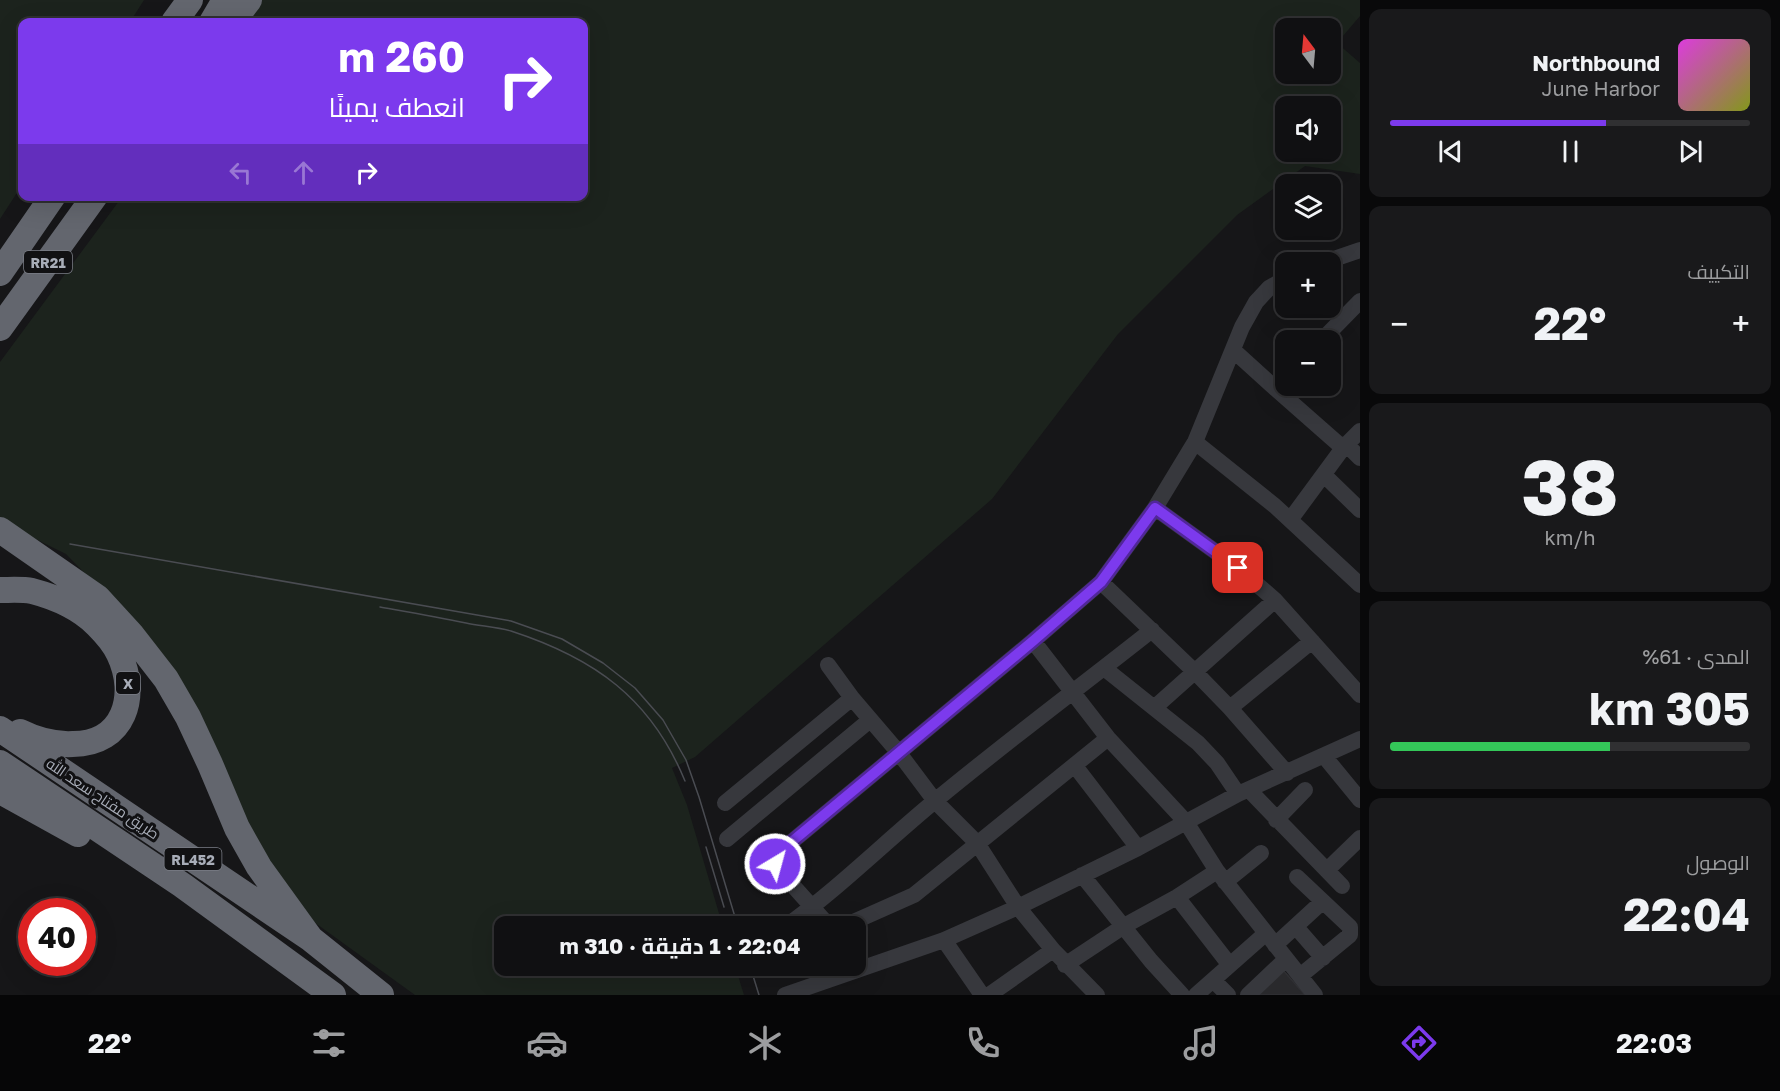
<!DOCTYPE html>
<html lang="ar">
<meta charset="utf-8">
<style>
:root{--surface:#101012;--page:#19191b;--text:#f1f3f6;--muted:#9c9d9f;--line:#303032;--accent:#7c3aed}
body{margin:0;font-family:"Golos Text",Cairo,sans-serif;background:var(--page);color:var(--text);direction:rtl;height:100vh;display:flex;flex-direction:column;font-size:22px;white-space:nowrap}
*{box-sizing:border-box;margin:0}
p{font-size:20px;color:var(--muted)}
.icon{flex:none;width:33px;height:33px;fill:none;stroke:currentColor;stroke-width:2;stroke-linecap:round;stroke-linejoin:round}
.map{position:relative;flex:1;overflow:hidden;direction:ltr}
.panel{display:flex;flex-direction:column;gap:9px;padding:9px;background:#09090a;width:420px}
.panel>*{flex:none}
.hud{position:absolute;left:18px;top:18px;width:570px;height:183px;border-radius:12px;box-shadow:0 6px 24px #0002,0 0 0 2px var(--line);direction:rtl;background:#7c3aed;color:#fff;overflow:hidden}
.needle{width:39px;rotate:344deg}
.fabs{position:absolute;left:1275px;top:18px;display:grid;gap:12px}
.fabs a{display:grid;place-items:center;width:66px;height:66px;border-radius:12px;background:var(--surface);box-shadow:0 6px 24px #0002,0 0 0 2px var(--line);font-size:30px}
.speed{position:absolute;left:18px;top:898px;display:flex;gap:12px;font-size:30px;font-weight:700;text-align:center}
.speed>*{display:grid;place-content:center;width:78px;height:78px;border-radius:50%;background:var(--surface);box-shadow:0 6px 24px #0002,0 0 0 2px var(--line);line-height:1}
.speed .limit{border:9px solid #d22;background:#fff;color:#111}
.pin{position:absolute;display:grid;place-items:center;width:51px;height:51px;color:#fff;margin:-26px;border-radius:12px;box-shadow:0 3px 9px #0006}
.me{position:absolute;width:66px;margin:-33px;rotate:37deg;stroke-linejoin:round;filter:drop-shadow(0 0 4px #0008)}
.turn{display:flex;align-items:center;gap:21px;height:126px;padding:0 24px;font-size:27px}
.turn .icon{width:78px;height:78px;stroke-width:2.5}
.turn b{display:block;font-size:42px;line-height:51px}
.lanes{display:flex;align-items:center;height:57px;padding:0 24px;background:#0003;justify-content:center;gap:30px;direction:ltr}
.lanes .off{opacity:.35}
.big{font-size:45px;font-weight:700;line-height:1.1}
.panel .card{flex:1;display:flex;flex-direction:column;justify-content:center;gap:9px;min-width:0;padding:0 21px;border-radius:12px;background:var(--page)}
.panel .dial{align-items:center;gap:0}
.dial b{font-size:78px;line-height:1}
.song{display:flex;align-items:center;gap:18px}
.cover{width:72px;height:72px;border-radius:9px;background:linear-gradient(135deg,hsl(300 70% 55%),hsl(70 70% 35%))}
.played{height:6px;border-radius:3px;background:linear-gradient(90deg,var(--accent) 60%,var(--line) 60%)}
.keys{display:flex;justify-content:space-around;direction:ltr}
.heat{display:flex;justify-content:space-between;align-items:center;font-size:33px;direction:ltr}
.charge{height:9px;border-radius:4px;background:linear-gradient(90deg,#34c759 61%,var(--line) 0)}
.trip{position:absolute;left:494px;top:916px;width:372px;height:60px;border-radius:12px;background:var(--surface);box-shadow:0 6px 24px #0002,0 0 0 2px var(--line);font-weight:700;line-height:60px;text-align:center;direction:rtl}
.menu{display:flex;height:96px;justify-content:space-around;align-items:center;background:#060607;color:var(--muted)}
.menu .icon{width:42px;height:42px}
.menu .selected{color:var(--accent)}
.menu b{font-size:27px;color:var(--text)}
main{display:flex;flex:1;min-height:0}
.map>svg:first-child{display:block}
.green{fill:#1c231d;fill-rule:evenodd}
.building{fill:#29292c;stroke:#303034;stroke-width:1.5}
.lines{fill:none;stroke-linecap:round;stroke-linejoin:round}
.minor{stroke:#37383d;stroke-width:16}
.highway{stroke:#63666e;stroke-width:26}
.tram{stroke:#4a4c52;stroke-width:1.5}
.route-casing{stroke:#51269a;stroke-width:15}
.route{stroke:#7c3aed;stroke-width:10}
.labels{text-anchor:middle;dominant-baseline:central;stroke-width:6;stroke-linejoin:round;paint-order:stroke}
.shield{fill:#111113;stroke:#7b7e86;stroke-width:1.5}
.shield-label{font-size:14px;font-weight:bold;fill:#a8adb8}
.street-label{font-size:15px;fill:#a8adb8;stroke:#111113}
</style>
<main>
<section class="panel">
<div class="card">
<div class="song"><i class="cover"></i><div><b>Northbound</b><p>June Harbor</p></div></div>
<div class="played"></div>
<div class="keys"><svg class="icon" aria-label="previous" viewBox="0 0 24 24"><path d="M18 5L8 12l10 7zM5 5v14"/></svg><svg class="icon" aria-label="pause" viewBox="0 0 24 24"><path d="M8 5v14M16 5v14"/></svg><svg class="icon" aria-label="next" viewBox="0 0 24 24"><path d="M6 5l10 7-10 7zM19 5v14"/></svg></div>
</div>
<div class="card"><p>التكييف</p>
<div class="heat"><a>−</a><b class="big">22°</b><a>+</a></div>
</div>
<div class="card dial"><b>38</b><p>km/h</p></div>
<div class="card"><p>المدى · 61%</p><b class="big">305 km</b><div class="charge"></div></div>
<div class="card"><p>الوصول</p><b class="big">22:04</b></div>
</section>
<div class="map">
<svg width="1360" height="995" viewBox="0 0 1360 995">
<rect width="100%" height="100%" fill="#161618"/>
<path class="green" d="M0,0h144l-14,22h-108v163l-22,34z
M257,0h1103v16l-23,27 23,20v111l-55,-8 -68,49 -119,119 -126,165 -297,258 -23,11 15,37 36,122h-219v39h231l9,29h-329l-108,-78 -63,-84 -142,-242 -36,-37 -61,-30 -5,-5v-157l122,-165 462,-1v-174h-341zM1286,28h44v46h-44zM1286,106h44v46h-44z"/>
<path class="building" d="M1283,970l22,25h-49z"/>
<g class="lines">
<path class="minor" d="M1325,262l35,-12
M1322,340l38,-39
M1233,350l43,39 10,-10
M1276,389l67,59
M1195,442l80,64 85,79
M1346,444l14,14
M1324,475l36,35
M1155,508l83,60 37,32 85,95
M1290,520l53,-72 17,-17
M1101,582l93,89 36,37 57,65
M1033,641l75,97 78,84 31,49 98,124
M828,665l24,33 47,55 36,48 42,42 41,64 35,43 44,45
M1104,668l94,75 19,20 21,31
M1154,708l121,-108
M1230,708l82,-67
M1324,756l36,44
M1075,766l63,82
M1249,790l93,96
M725,803l127,-105
M1276,820l29,-30
M727,839l143,-119
M1327,870l33,-32
M1082,875l69,86 31,34
M1297,877l53,50v8l-50,41
M1225,882l36,-29
M1177,897l52,67
M785,927c53,-38 100,-85 151,-127 70,-58 144,-113 216,-170
M830,927l-51,-57c-4,-6 -6,-9 -2,-16l256,-213 68,-59 54,-74 40,-66 47,-115 14,-25 13,-14 17,-10
M842,927l72,-32 194,-157
M1296,927l27,31
M944,940l38,55
M1275,945l47,-43
M1065,965l59,-39 53,-29 40,-26
M1213,980l15,15
M785,995l159,-55 74,-33 120,-59 100,-54 122,-55
M989,995l64,-45
M1196,995l69,-61
M1248,995l38,-36"/>
<path class="highway" d="M174,22l16,-22
M212,22l13,-22
M232,22l17,-22
M0,273l53,-77
M0,328l95,-132
M0,530l98,68 33,36 35,45 22,38 22,47 27,64 22,39 52,72
M0,590c10,0 22,-1 32,1 23,6 48,17 65,34 8,8 18,20 22,29 20,42 5,90 -46,90 -19,1 -37,-4 -53,-12
M0,729l311,210 70,56
M0,763l182,122 151,110
M0,791l78,43"/>
<path class="tram" d="M70,544l441,77 51,18 41,24 32,25 28,32 23,40 13,37 39,130
M380,607c28,5 57,10 86,16 14,3 30,4 45,8 83,27 140,67 174,150
M706,847l18,60
M750,966l9,29"/>
</g>
<g class="lines">
<defs>
<path id="route" d="M775,864l-1,-5 3,-5 256,-213 68,-59 54,-74 83,60"/>
</defs>
<use href="#route" class="route-casing"/>
<use href="#route" class="route"/>
</g>
<g class="labels">
<g class="shield">
<rect x="24" y="251" width="48" height="22" rx="4.5"/>
<rect x="116" y="672" width="24" height="22" rx="4.5"/>
<rect x="164.5" y="848" width="57" height="22" rx="4.5"/>
</g>
<g class="shield-label">
<text x="48" y="262">RR21</text>
<text x="128" y="683">X</text>
<text x="193" y="859">RL452</text>
</g>
<g class="street-label">
<text transform="translate(103 798) rotate(34)">طريق مفتاح سعد الله</text>
</g>
</g>
</svg>
<div class="fabs">
<a><svg class="needle" viewBox="-14 -14 28 28"><path d="M0-13l5 13h-10z" fill="#e53935"/><path d="M0 13l5-13h-10z" fill="#9c9d9f"/></svg></a>
<a><svg class="icon" aria-label="sound" viewBox="0 0 24 24"><path d="M4 9h4l5-4v14l-5-4H4zM17 9q2 3 0 6"/></svg></a>
<a><svg class="icon" aria-label="layers" viewBox="0 0 24 24"><path d="M12 4l9 5-9 5-9-5zM3 14l9 5 9-5"/></svg></a>
<a>+</a>
<a>−</a>
</div>
<div class="speed"><div class="limit">40</div></div>
<div class="pin" style="left:1238px;top:568px;background:#d93025"><svg class="icon" aria-label="arrive" viewBox="0 0 24 24"><path d="M6 21V4h12l-3 4 3 4H6"/></svg></div>
<svg class="me" style="left:775px;top:864px" viewBox="-20 -20 40 40"><circle r="17" fill="#7c3aed" stroke="#fff" stroke-width="3"/><path d="M0-11L8 9 0 5-8 9z" fill="#fff"/></svg>
<div class="trip">22:04 · 1 دقيقة · 310 m</div>
<div class="hud">
<div class="turn"><svg class="icon" aria-label="right" viewBox="0 0 24 24"><path d="M7 20v-9h11M14 6l5 5-5 5"/></svg><div><b>260 m</b>انعطف يمينًا</div></div>
<div class="lanes"><svg class="icon off" aria-label="left" viewBox="0 0 24 24"><path d="M17 20v-9H6M10 6l-5 5 5 5"/></svg><svg class="icon off" aria-label="ahead" viewBox="0 0 24 24"><path d="M12 20V5M6 11l6-6 6 6"/></svg><svg class="icon" aria-label="right" viewBox="0 0 24 24"><path d="M7 20v-9h11M14 6l5 5-5 5"/></svg></div>
</div>
</div>
</main>
<nav class="menu">
<b>22:03</b>
<svg class="icon selected" aria-label="directions" viewBox="0 0 24 24"><path d="M12 3l9 9-9 9-9-9zM9 14v-3h6M13 9l2 2-2 2"/></svg>
<svg class="icon" aria-label="music" viewBox="0 0 24 24"><path d="M9 18V5l10-2v13"/><circle cx="6" cy="18" r="3"/><circle cx="16" cy="16" r="3"/></svg>
<svg class="icon" aria-label="phone" viewBox="0 0 24 24"><path d="M5 4h4l2 5-3 2q2 4 5 5l2-3 5 2v4C11 20 4 13 5 4z"/></svg>
<svg class="icon" aria-label="climate" viewBox="0 0 24 24"><path d="M12 3v18M4 7l16 10M4 17L20 7"/></svg>
<svg class="icon" aria-label="car" viewBox="0 0 24 24"><path d="M5 17H2v-5l4-1 3-4h7l3 4 3 1v5h-3M9 17h6M6 11h13"/><circle cx="7" cy="17" r="2"/><circle cx="17" cy="17" r="2"/></svg>
<svg class="icon" aria-label="filters" viewBox="0 0 24 24"><path d="M4 7h16M4 17h16"/><circle cx="9" cy="7" r="2"/><circle cx="15" cy="17" r="2"/></svg>
<b>22°</b>
</nav>
